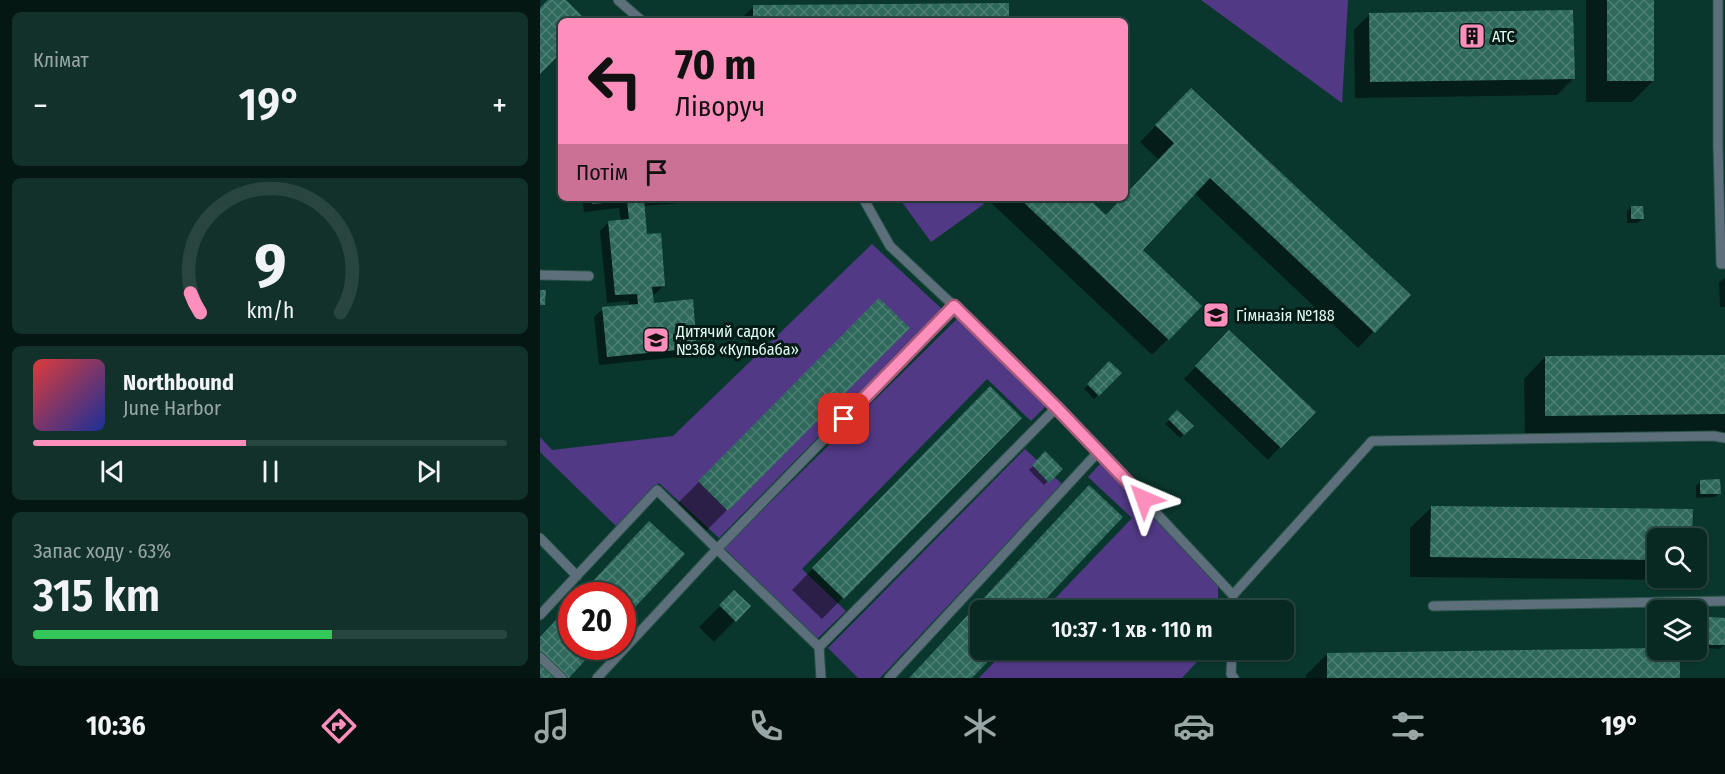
<!DOCTYPE html>
<html lang="uk">
<meta charset="utf-8">
<style>
:root{--surface:#082922;--page:#11312a;--text:#f1f3f6;--muted:#98a6a5;--line:#294540;--accent:#fe8ebb}
body{margin:0;font-family:"Fira Sans Condensed",sans-serif;background:var(--page);color:var(--text);height:100vh;display:flex;flex-direction:column;font-size:22px;white-space:nowrap}
*{box-sizing:border-box;margin:0}
p{font-size:20px;color:var(--muted)}
.icon{flex:none;width:33px;height:33px;fill:none;stroke:currentColor;stroke-width:2;stroke-linecap:round;stroke-linejoin:round}
.map{position:relative;flex:1;overflow:hidden}
.drawer{display:flex;flex-direction:column;gap:12px;padding:12px;background:#041713;width:540px}
.drawer>*{flex:none}
.guide{position:absolute;left:18px;top:18px;width:570px;height:183px;border-radius:9px;box-shadow:0 2px 4px #0004,0 0 0 2px var(--line);background:#fe8ebb;color:#111;overflow:hidden}
.controls{position:absolute;left:1107px;top:528px;display:grid;gap:12px}
.controls a{display:grid;place-items:center;width:60px;height:60px;border-radius:9px;background:var(--surface);box-shadow:0 2px 4px #0004,0 0 0 2px var(--line);font-size:30px}
.speed{position:absolute;left:18px;top:582px;display:flex;gap:12px;font-size:30px;font-weight:700;text-align:center}
.speed>*{display:grid;place-content:center;width:78px;height:78px;border-radius:50%;background:var(--surface);box-shadow:0 2px 4px #0004,0 0 0 2px var(--line);line-height:1}
.speed .limit{border:9px solid #d22;background:#fff;color:#111}
.pin{position:absolute;display:grid;place-items:center;width:51px;height:51px;color:#fff;margin:-26px;border-radius:12px;box-shadow:0 3px 9px #0006}
.me{position:absolute;width:66px;margin:-33px;rotate:317deg;stroke-linejoin:round;filter:drop-shadow(0 0 4px #0008)}
.turn{display:flex;align-items:center;gap:21px;height:126px;padding:0 18px;font-size:27px}
.turn .icon{width:78px;height:78px;stroke-width:2.5}
.turn b{display:block;font-size:42px;line-height:51px}
.then{display:flex;align-items:center;height:57px;padding:0 18px;background:#0003;gap:12px;font-size:22px}
.big{font-size:45px;font-weight:600;line-height:1.1}
.drawer .card{flex:1;display:flex;flex-direction:column;justify-content:center;gap:9px;min-width:0;padding:0 21px;border-radius:9px;background:var(--page)}
.drawer .dial{align-items:center;gap:0}
.dial svg{height:156px;overflow:visible;fill:none;stroke:var(--line);stroke-width:7;stroke-linecap:round;text-anchor:middle}
.dial text{fill:var(--text);stroke:none}
.song{display:flex;align-items:center;gap:18px}
.cover{width:72px;height:72px;border-radius:9px;background:linear-gradient(135deg,hsl(0 70% 55%),hsl(230 70% 35%))}
.played{height:6px;border-radius:3px;background:linear-gradient(90deg,var(--accent) 45%,var(--line) 45%)}
.keys{display:flex;justify-content:space-around;direction:ltr}
.heat{display:flex;justify-content:space-between;align-items:center;font-size:33px;direction:ltr}
.charge{height:9px;border-radius:4px;background:linear-gradient(90deg,#34c759 63%,var(--line) 0)}
.trip{position:absolute;left:430px;top:600px;width:324px;height:60px;border-radius:9px;background:var(--surface);box-shadow:0 2px 4px #0004,0 0 0 2px var(--line);font-weight:600;line-height:60px;text-align:center}
.tab-bar{display:flex;height:96px;justify-content:space-around;align-items:center;background:#03100e;color:var(--muted)}
.tab-bar .icon{width:42px;height:42px}
.tab-bar .selected{color:var(--accent)}
.tab-bar b{font-size:27px;color:var(--text)}
main{display:flex;flex:1;min-height:0}
.map>svg:first-child{display:block}
.green{fill:#523986}
.shadow{fill:#0007}
.building{fill:url(#building-cross-hatch)}
.lines{fill:none;stroke-linecap:round;stroke-linejoin:round}
.lane-casing{stroke:#285349;stroke-width:11}
.lane{stroke:#5d6f7a;stroke-width:9}
.route-casing{stroke:#a55c7a;stroke-width:15}
.route{stroke:#fe8ebb;stroke-width:10}
.labels{text-anchor:middle;dominant-baseline:central;stroke-width:6;stroke-linejoin:round;paint-order:stroke}
.poi-label{font-size:16px;fill:#e0fcf3;stroke:#051b16;text-anchor:start}
</style>
<main>
<section class="drawer">
<div class="card"><p>Клімат</p>
<div class="heat"><a>−</a><b class="big">19°</b><a>+</a></div>
</div>
<div class="card dial"><svg viewBox="0 0 100 80">
<path d="M14 69A42 42 0 1 1 86 69"/>
<path d="M14 69A42 42 0 0 1 9 59" stroke="#fe8ebb"/>
<text x="50" y="56" font-size="32" font-weight="700">9</text>
<text x="50" y="72" font-size="11">km/h</text>
</svg></div>
<div class="card">
<div class="song"><i class="cover"></i><div><b>Northbound</b><p>June Harbor</p></div></div>
<div class="played"></div>
<div class="keys"><svg class="icon" aria-label="previous" viewBox="0 0 24 24"><path d="M18 5L8 12l10 7zM5 5v14"/></svg><svg class="icon" aria-label="pause" viewBox="0 0 24 24"><path d="M8 5v14M16 5v14"/></svg><svg class="icon" aria-label="next" viewBox="0 0 24 24"><path d="M6 5l10 7-10 7zM19 5v14"/></svg></div>
</div>
<div class="card"><p>Запас ходу · 63%</p><b class="big">315 km</b><div class="charge"></div></div>
</section>
<div class="map">
<svg width="1185" height="678" viewBox="0 0 1185 678">
<defs>
<pattern id="building-cross-hatch" width="8" height="8" patternUnits="userSpaceOnUse" patternTransform="scale(1.5)"><rect width="8" height="8" fill="#2f695c"/><path d="M0 0l8 8M0 8l8-8" fill="none" stroke="#4d7f74"/></pattern>
</defs>
<rect width="100%" height="100%" fill="#0a372d"/>
<path class="green" d="M661,0h147l-6,103z
M359,198h81l4,6 -53,38z
M332,244l71,66 -224,228 -60,-55 -42,44 -77,-75v-15l12,13 121,-14z
M418,318l89,87 -16,16 -44,-42 -185,190 44,42 -29,28 -93,-91z
M485,449l37,35 -182,194h-22l-30,-30z
M560,464l118,119v27h-174l88,-92 -44,-41z
M466,650h202l-26,28h-203z"/>
<path class="shadow" d="M1046,0h67v81l-21,21h-46z
M214,6l253,15h-266v-2z
M830,14l203,65 -16,16 -202,3 -1,-68z
M635,106l233,189 -50,53 -164,-155 -53,57 27,89 -16,16 -166,-157h100l19,19 18,-19h2v-2l34,-36 -19,-18z
M1185,175v54h-6v-48z
M42,198h101l-4,5 -36,3 3,30 18,49 -9,9h-4l1,10 44,44 -9,8 -88,9 -5,-48 9,-8 26,-3v-5l-22,2 -7,-72 9,-9 12,-1 -2,-13 -35,4z
M1091,207l11,12 -4,4h-11v-12z
M1185,278v29h-5l-1,-25z
M339,300l29,28 -202,203 -28,-28z
M689,332l51,115 -12,13 -84,-81z
M1185,356v78l-200,2 -1,-57 21,-22z
M569,363l11,10 -26,26 -10,-10z
M429,409l51,9 -198,201 -30,-29z
M637,412l15,14 -12,12 -15,-14z
M505,454l15,15 -16,16 -15,-15z
M1160,482l19,11 -4,4 -19,1v-12z
M892,507l259,3v28h-33v40h14l-3,2 -259,-3v-49z
M528,508l52,9 -87,93h-52v40h16l-27,28h-61z
M194,592l15,14 -35,36 -15,-15z
M1170,619l15,1 -1,25 -4,4 -15,-1 1,-25z
M1138,650l1,28h-373v-3l21,-21z"/>
<path class="building" d="M8,0h18l21,21h-26v32l-21,21v-66z
M1067,0h47v81h-47z
M469,3v18h-256v-16z
M1033,10l2,69 -205,3 -1,-69z
M651,88l220,207 -36,38 -165,-155 -67,72 59,56 -33,34 -150,-142h69l18,17 16,-17h3v-3l49,-52 -19,-18z
M51,198h53l3,36 14,-1 4,53 -13,1 2,16 39,-4 4,49 -90,9 -5,-50 36,-3 -1,-10 -22,1 -7,-74 21,-2 -2,-18 -35,3z
M1091,206h12l1,13h-13z
M0,290h6l-1,15h-5z
M339,298l31,30 -182,183 -30,-30z
M689,330l87,82 -35,36 -86,-82z
M1185,355v59l-180,2v-60z
M569,361l13,12 -23,23 -12,-12z
M450,386l32,32 -178,181 -32,-31z
M637,410l17,16 -10,9 -16,-16z
M505,451l18,18 -14,14 -17,-18z
M1180,479l1,15h-21v-14z
M549,485l34,32 -88,93h-54v40h18l-27,28h-63z
M891,506l262,3 -1,29h-34v22l-228,-3z
M109,521l36,33 -63,67v-25h-43z
M194,590l17,16 -15,16 -17,-17z
M32,603v43h26l-29,32h-29v-41z
M1169,617l16,1v27h-17z
M1118,648l22,2v28h-353v-25z"/>
<g class="lines">
<defs>
<path id="lane" d="M78,0l24,21
M1178,0v146l3,118h4
M323,198l27,48 64,60 103,101 176,188
M0,275l49,1
M0,538l37,38
M893,606l292,-5
M693,610v-15l139,-154 342,-5 11,2
M0,615l117,-125 60,59 237,-243
M279,647l238,-240
M692,650l-1,24 3,4
M0,657l22,21
M57,678l120,-129 102,98 2,31
M349,678l210,-227"/>
</defs>
<use href="#lane" class="lane-casing"/>
<use href="#lane" class="lane"/>
</g>
<g class="lines">
<defs>
<path id="route" d="M304,419l110,-113 102,101 88,92"/>
</defs>
<use href="#route" class="route-casing"/>
<use href="#route" class="route"/>
</g>
<defs>
<symbol id="building-square" viewBox="-11 -11 22 22"><rect x="-9" y="-9" width="18" height="18" rx="4" fill="#fe8ebb" stroke="#051b16"/><path d="M-4-6H4V6H1V3H-1V6H-4ZM-2.5-4.3h1.7v1.8h-1.7ZM.8-4.3h1.7v1.8H.8ZM-2.5-1h1.7V.8h-1.7ZM.8-1h1.7V.8H.8Z" fill="#111"/></symbol>
<symbol id="school-square" viewBox="-11 -11 22 22"><rect x="-9" y="-9" width="18" height="18" rx="4" fill="#fe8ebb" stroke="#051b16"/><path d="M0-5L7-2L0 1L-7-2ZM-4 1L0 2.5L4 1V4Q0 6-4 4Z" fill="#111"/></symbol>
</defs>
<g fill-rule="evenodd">
<use href="#building-square" x="917" y="21" width="30" height="30"/>
<use href="#school-square" x="661" y="300" width="30" height="30"/>
<use href="#school-square" x="101" y="325" width="30" height="30"/>
</g>
<g class="labels">
<g class="poi-label">
<text x="952" y="36">АТС</text>
<text x="696" y="315">Гімназія №188</text>
<text x="136" y="331">Дитячий садок<tspan x="136" dy="18">№368 «Кульбаба»</tspan></text>
</g>
</g>
</svg>
<div class="controls">
<a><svg class="icon" aria-label="search" viewBox="0 0 24 24"><circle cx="10" cy="10" r="6"/><path d="M15 15l6 6"/></svg></a>
<a><svg class="icon" aria-label="layers" viewBox="0 0 24 24"><path d="M12 4l9 5-9 5-9-5zM3 14l9 5 9-5"/></svg></a>
</div>
<div class="speed"><div class="limit">20</div></div>
<div class="pin" style="left:304px;top:419px;background:#d93025"><svg class="icon" aria-label="arrive" viewBox="0 0 24 24"><path d="M6 21V4h12l-3 4 3 4H6"/></svg></div>
<svg class="me" style="left:604px;top:499px" viewBox="-20 -20 40 40"><path d="M0-17L14 15 0 8-14 15z" fill="#fe8ebb" stroke="#fff" stroke-width="4"/></svg>
<div class="trip">10:37 · 1 хв · 110 m</div>
<div class="guide">
<div class="turn"><svg class="icon" aria-label="left" viewBox="0 0 24 24"><path d="M17 20v-9H6M10 6l-5 5 5 5"/></svg><div><b>70 m</b>Ліворуч</div></div>
<div class="then">Потім<svg class="icon" aria-label="arrive" viewBox="0 0 24 24"><path d="M6 21V4h12l-3 4 3 4H6"/></svg></div>
</div>
</div>
</main>
<nav class="tab-bar">
<b>10:36</b>
<svg class="icon selected" aria-label="directions" viewBox="0 0 24 24"><path d="M12 3l9 9-9 9-9-9zM9 14v-3h6M13 9l2 2-2 2"/></svg>
<svg class="icon" aria-label="music" viewBox="0 0 24 24"><path d="M9 18V5l10-2v13"/><circle cx="6" cy="18" r="3"/><circle cx="16" cy="16" r="3"/></svg>
<svg class="icon" aria-label="phone" viewBox="0 0 24 24"><path d="M5 4h4l2 5-3 2q2 4 5 5l2-3 5 2v4C11 20 4 13 5 4z"/></svg>
<svg class="icon" aria-label="climate" viewBox="0 0 24 24"><path d="M12 3v18M4 7l16 10M4 17L20 7"/></svg>
<svg class="icon" aria-label="car" viewBox="0 0 24 24"><path d="M5 17H2v-5l4-1 3-4h7l3 4 3 1v5h-3M9 17h6M6 11h13"/><circle cx="7" cy="17" r="2"/><circle cx="17" cy="17" r="2"/></svg>
<svg class="icon" aria-label="filters" viewBox="0 0 24 24"><path d="M4 7h16M4 17h16"/><circle cx="9" cy="7" r="2"/><circle cx="15" cy="17" r="2"/></svg>
<b>19°</b>
</nav>
